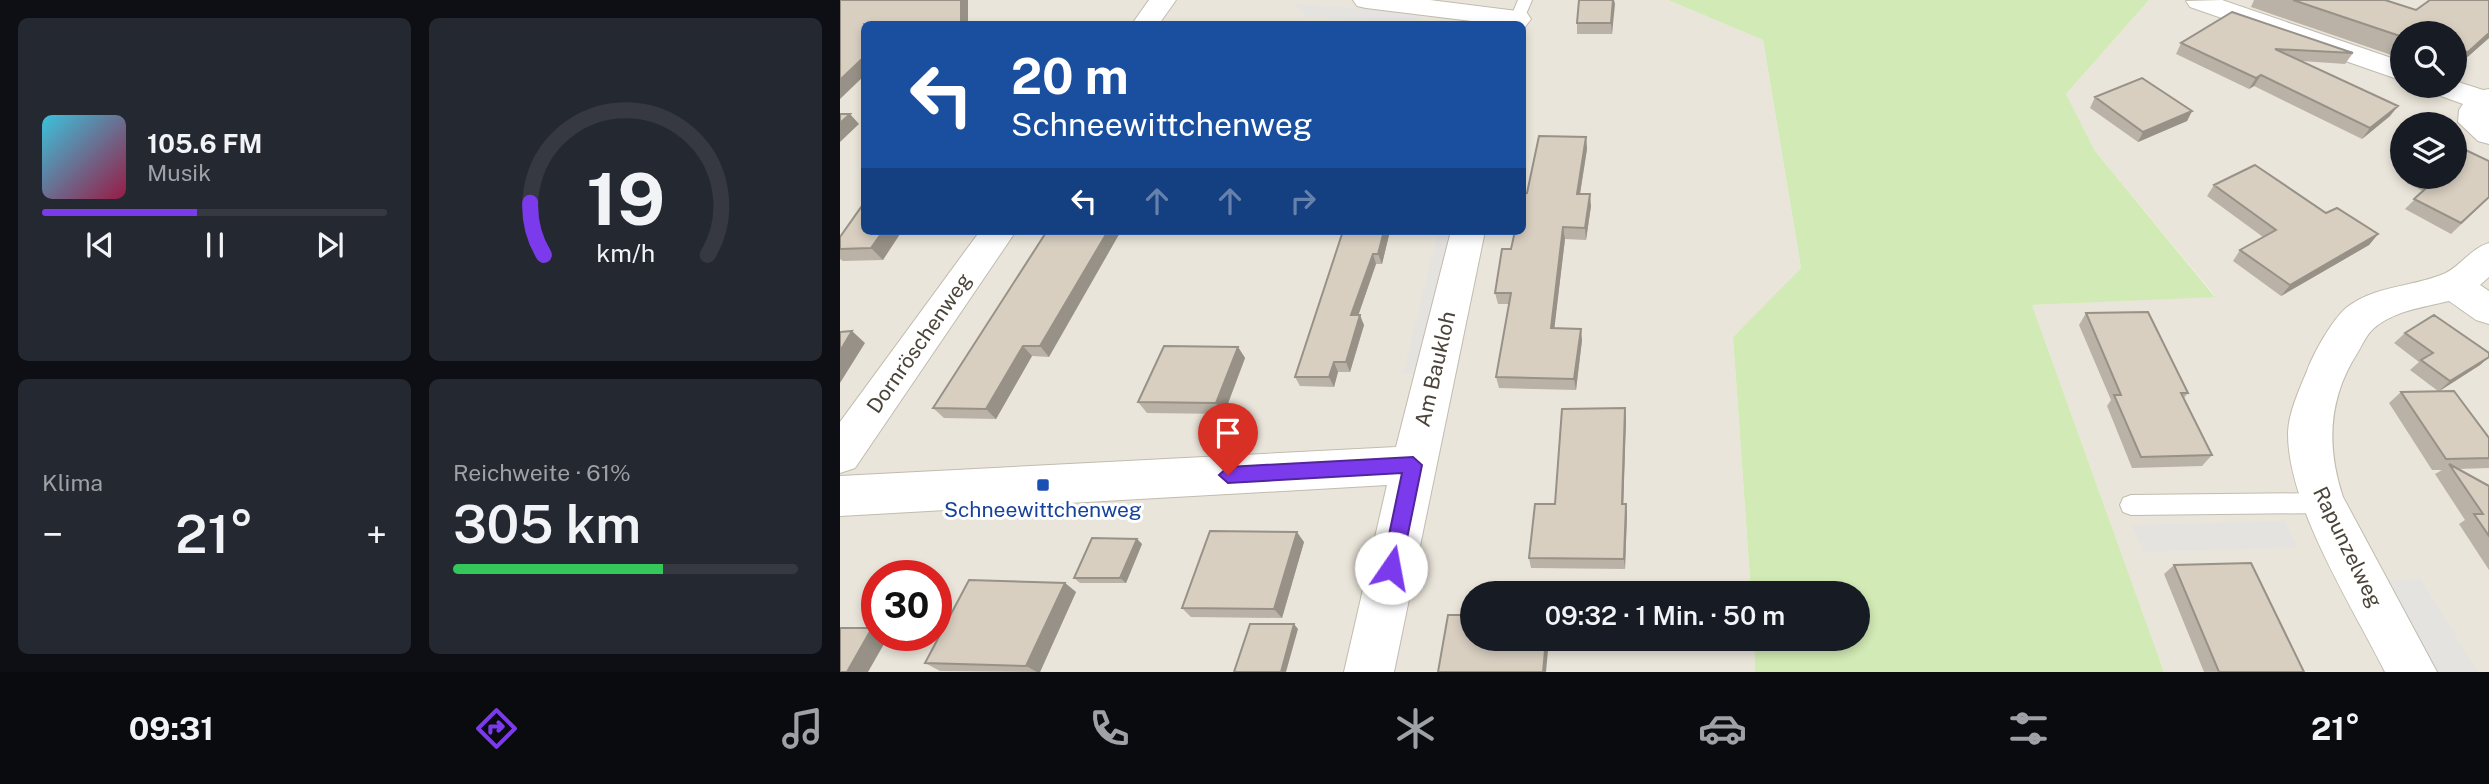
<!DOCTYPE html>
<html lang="de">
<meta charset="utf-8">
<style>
:root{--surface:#171b24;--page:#242831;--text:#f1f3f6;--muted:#9ea1a6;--line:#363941;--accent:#7c3aed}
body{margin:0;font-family:"Public Sans",sans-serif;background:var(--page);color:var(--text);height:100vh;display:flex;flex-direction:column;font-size:26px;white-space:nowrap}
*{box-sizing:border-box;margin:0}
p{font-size:23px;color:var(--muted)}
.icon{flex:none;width:38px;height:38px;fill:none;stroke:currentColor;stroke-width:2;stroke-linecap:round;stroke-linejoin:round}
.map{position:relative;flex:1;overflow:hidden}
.sheet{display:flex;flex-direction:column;gap:18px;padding:18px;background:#0d0f14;width:840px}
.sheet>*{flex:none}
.top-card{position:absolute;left:21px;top:21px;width:665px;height:214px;border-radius:10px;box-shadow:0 4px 10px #0003;background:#1a4fa0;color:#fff;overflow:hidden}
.buttons{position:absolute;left:1550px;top:21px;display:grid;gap:14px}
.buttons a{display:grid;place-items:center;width:77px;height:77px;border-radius:50%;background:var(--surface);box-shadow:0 4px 10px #0003;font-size:35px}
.speed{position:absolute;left:21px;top:560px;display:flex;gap:14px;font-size:35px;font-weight:700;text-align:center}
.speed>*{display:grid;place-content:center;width:91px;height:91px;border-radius:50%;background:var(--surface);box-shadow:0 4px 10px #0003;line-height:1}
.speed .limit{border:10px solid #d22;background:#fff;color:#111}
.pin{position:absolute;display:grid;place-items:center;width:60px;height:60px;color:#fff;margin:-72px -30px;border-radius:50% 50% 50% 0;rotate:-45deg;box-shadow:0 0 7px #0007}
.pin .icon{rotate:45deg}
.me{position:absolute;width:77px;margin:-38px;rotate:12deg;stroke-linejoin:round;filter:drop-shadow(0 0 5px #0008)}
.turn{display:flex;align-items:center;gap:24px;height:147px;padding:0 35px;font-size:32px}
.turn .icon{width:91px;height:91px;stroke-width:2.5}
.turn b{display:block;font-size:49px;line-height:60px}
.lanes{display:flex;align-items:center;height:66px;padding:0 35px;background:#0003;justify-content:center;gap:35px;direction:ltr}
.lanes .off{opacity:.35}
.big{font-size:52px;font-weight:600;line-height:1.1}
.sheet .tile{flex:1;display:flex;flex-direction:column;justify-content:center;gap:10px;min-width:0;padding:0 24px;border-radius:10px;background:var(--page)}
.sheet .dial{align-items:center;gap:0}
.dial svg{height:182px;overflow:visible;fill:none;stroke:var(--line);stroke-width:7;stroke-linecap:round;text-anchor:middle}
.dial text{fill:var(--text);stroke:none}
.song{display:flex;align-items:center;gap:21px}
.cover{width:84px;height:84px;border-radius:10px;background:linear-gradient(135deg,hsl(190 70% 55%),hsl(340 70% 35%))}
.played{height:7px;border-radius:4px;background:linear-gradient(90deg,var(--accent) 45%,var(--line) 45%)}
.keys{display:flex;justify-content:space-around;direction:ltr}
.heat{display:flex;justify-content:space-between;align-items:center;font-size:38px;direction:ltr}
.charge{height:10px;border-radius:5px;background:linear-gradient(90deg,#34c759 61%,var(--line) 0)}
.sheet .tiles{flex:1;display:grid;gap:18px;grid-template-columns:repeat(2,1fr)}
.trip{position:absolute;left:620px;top:581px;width:410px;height:70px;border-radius:35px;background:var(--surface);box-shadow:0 4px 10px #0003;font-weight:600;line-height:70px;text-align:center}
.menu{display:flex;height:112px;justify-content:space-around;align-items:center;background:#090b0e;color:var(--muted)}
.menu .icon{width:49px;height:49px}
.menu .current{color:var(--accent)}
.menu b{font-size:32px;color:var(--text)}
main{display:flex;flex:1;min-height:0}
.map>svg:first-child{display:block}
.residential{fill:#eae5da;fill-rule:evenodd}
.green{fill:#d2eab5}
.parking{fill:#e5e3e0}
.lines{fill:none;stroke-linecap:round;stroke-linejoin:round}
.lane-casing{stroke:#c2bbae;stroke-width:2}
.street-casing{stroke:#c2bbae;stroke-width:2}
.lane{fill:#fff;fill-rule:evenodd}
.street{fill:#fff;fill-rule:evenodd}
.wall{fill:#bab2a6}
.shaded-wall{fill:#979187}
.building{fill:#d8cfc1;stroke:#979187;stroke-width:2}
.route{fill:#7c3aed;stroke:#51269a;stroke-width:2}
.transit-dot{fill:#1a4fb4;stroke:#fff;stroke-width:2.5}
.labels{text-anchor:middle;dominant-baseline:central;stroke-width:6;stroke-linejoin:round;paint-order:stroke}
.street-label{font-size:21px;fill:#4b4439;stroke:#fff}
.transit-label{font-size:21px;fill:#164399;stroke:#fff}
</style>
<main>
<section class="sheet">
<div class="tiles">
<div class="tile">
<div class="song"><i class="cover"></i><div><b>105.6 FM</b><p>Musik</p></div></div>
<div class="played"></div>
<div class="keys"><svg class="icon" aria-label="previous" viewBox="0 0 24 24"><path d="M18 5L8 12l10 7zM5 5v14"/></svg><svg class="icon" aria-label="pause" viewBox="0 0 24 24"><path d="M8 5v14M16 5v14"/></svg><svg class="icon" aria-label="next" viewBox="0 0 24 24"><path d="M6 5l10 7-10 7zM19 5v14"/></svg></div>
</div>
<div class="tile dial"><svg viewBox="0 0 100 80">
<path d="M14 69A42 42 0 1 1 86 69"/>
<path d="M14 69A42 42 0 0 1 8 46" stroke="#7c3aed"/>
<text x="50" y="56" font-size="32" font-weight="700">19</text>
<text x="50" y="72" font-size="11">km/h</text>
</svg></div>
<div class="tile"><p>Klima</p>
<div class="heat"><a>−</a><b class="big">21°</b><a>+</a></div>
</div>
<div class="tile"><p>Reichweite · 61%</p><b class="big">305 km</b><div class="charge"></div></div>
</div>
</section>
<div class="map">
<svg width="1649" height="672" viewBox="0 0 1649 672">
<rect width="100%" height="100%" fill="#f6f3ec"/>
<path class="residential" d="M0,0h828l95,40 38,228 -68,69 18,256h-279v46h282l1,33h-915zM24,24h658v207h-658zM37,576h59v59h-59z
M1309,0h184l62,4 -9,-4h103v672h-325l-132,-367 183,-9 -120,-145 -29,-57zM1563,33h52v53h-52zM1563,124h52v53h-52z"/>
<path class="green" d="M828,0h481l-83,94 29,57 120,146 -183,8 132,367h-409l-1,-33h103v-46h-106l-18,-256 68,-69 -38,-228z"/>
<path class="parking" d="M455,4l48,3 80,8 -9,9 -108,-7z
M598,231h13l-35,143h-13z
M1445,521l13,27 -155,4 -11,-27z
M1581,579l57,93h-42l-53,-91z"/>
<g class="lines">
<defs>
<path id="lane" d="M678,0h14l-8,19 -7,4 -7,-4z
M1483,493l8,3 3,7 -3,7 -8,3 -192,2 -8,-3 -3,-7 3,-7 8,-3z"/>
<path id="street" d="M309,0h27l-17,24h-27z
M513,0h77l87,11 10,2 4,6 -9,12v-7h-26l-130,-16 -9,-2z
M1382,0l181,62v19l-213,-74 -4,-6z
M1615,81l28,9 6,-1v55l-11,-3 -20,-19 1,-12 4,-6 -33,-12 -4,-6h29z
M140,231h36l-161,237 -15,5v-51z
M611,231h34l-91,441h-50l43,-187 -547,31v-40l556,-29z
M1649,243v34l-9,8 9,6v33l-13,-4 -27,-19c-25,6 -56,10 -76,28 -6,5 -11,16 -15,23 -30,46 -32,94 -15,145l94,175h-52c-33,-66 -98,-167 -97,-240 1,-20 11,-42 19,-61 6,-17 25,-51 39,-63 28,-22 64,-21 95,-33 18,-6 28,-26 48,-32z"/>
</defs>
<use href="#lane" class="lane-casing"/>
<use href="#street" class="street-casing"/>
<use href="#lane" class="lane"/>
<use href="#street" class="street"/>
</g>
<path class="wall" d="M739,0h35l-2,34h-35v-11z
M1414,0h131l31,10 73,-10v38l-34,30v-35h-52v26l-152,-52z
M1341,43l172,10 -8,11 -43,-3 88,55 -28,23 -108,-53 -5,3 -73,-35z
M1255,97l97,14 -5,10 -49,21 -48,-34z
M746,137l1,12 -7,45 11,12 -5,34 -21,-1 -11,89 28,12 -6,50 -77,-2 -3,-11 13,-73h-11l-3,-11 16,-44 16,-56z
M1649,161v37l-38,36 -46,-25 18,-18 -16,-8 5,-6h43z
M1374,185l164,49 -9,11 -88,51 -48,-35 7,-11 23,-13 -56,-41z
M24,203l19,57 -40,1 -3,-2v-10z
M207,231l2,126 -17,-1 -36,63 -52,-1 -11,-10z
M503,231h47l-8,33h-6l-18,51 6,10 -14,47h-12l-4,15 -34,-1 -5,-9z
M1246,313l102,80 -4,5 28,57 -10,11 -70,2 -25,-62 4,-6 -32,-75z
M1565,333l84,24 -9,8 -41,26 50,47v30l-30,1 30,17v84l-30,-46 6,-4 -30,-46 7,-4h-10l-43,-67 12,-11 37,-1 -28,-21 9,-8 -25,-19z
M398,347l7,11 -21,56 -77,-1 -9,-11z
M786,419l-3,85h3l1,10 -2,55 -94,-1 -2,-10 26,-54z
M297,539l5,5 -16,39h-46l-6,-5z
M464,542l-22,76 -91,-1 -9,-9z
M1334,565l130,107h-100l-40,-98z
M225,583l11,9 -36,80 -100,-1 -15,-8z"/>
<path class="shaded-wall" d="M121,0h7v24h-7z
M773,0h1l1,4 -3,30 -1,-11z
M1649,33v5l-34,30 13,-16z
M24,57v19l-24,23v-19z
M1421,75l-7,11 -5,3 7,-11z
M1558,106l-8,10 -28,23 8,-11z
M1352,111l-5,10 -49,21 5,-10z
M10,114l9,10 -19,18v-19z
M746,137l1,12 -9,57 -1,-12z
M750,194l1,12 -5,34 -1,-12z
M723,227l2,12 -12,101 -2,-12z
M43,231h19l-19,29 -12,-12z
M268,231h13l-72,126 -9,-11z
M544,231h6l-8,33 -4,-10z
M1538,234l-9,11 -88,51 9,-11z
M533,254l3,10 -21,61 -4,-10z
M520,315l4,10 -14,47 -4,-10z
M741,329l1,11 -6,50 -2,-11z
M12,331l13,12 -25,40v-32z
M183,346l9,10 -36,63 -10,-10z
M398,347l7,11 -21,56 -8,-11z
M1649,357l-9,8 -42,27 12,-11z
M494,362l4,10 -4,15 -5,-10z
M785,408l1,11 -3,95 -1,-10z
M786,504l1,10 -2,55 -1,-10z
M457,532l7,10 -22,76 -8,-9z
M297,539l5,5 -16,39 -6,-5z
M225,583l11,9 -36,80h-3l-11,-6z
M454,624l4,5 -12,43h-5z
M32,628l5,3v4h8l3,2 -20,35h-21z
M706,639h3l-3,33h-3z"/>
<path class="building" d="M0,0h121v24h-97v33l-24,23z
M739,0h34l-2,23h-34z
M1453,0h92l31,10 14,-10h59v33l-21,19 -13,-1v-18h-52v4z
M1392,12l121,41 -78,-4 123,57 -28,22 -109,-53 -5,3 -75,-35z
M1302,78l50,33 -49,21 -48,-35z
M0,114h10l-10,9z
M699,136l47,1 -9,57h13l-5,34 -22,-1 -12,101 30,1 -7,50 -78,-2 15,-84h-16l7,-44h9l4,-18h7v-38h5z
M1615,145l34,16v36l-28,26 -47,-24 20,-18 -9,-4h30z
M1415,165l71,48 11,-5 41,26 -88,51 -50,-35 36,-20 -62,-45z
M24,203v28h19l-12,17 -31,1v-12z
M207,231h61l-68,115h-17l-37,63 -53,-1z
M503,231h41l-6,23h-5l-22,61h9l-14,47h-12l-5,15h-34z
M1308,312l40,81h-7l31,62 -71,2 -27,-62h7l-35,-82z
M1594,315l55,38v4l-39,24 -29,-21 12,-7 -28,-20z
M12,331l-12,20v-19z
M324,346l74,1 -22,56 -78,-1z
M1614,391l35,47v20l-43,1 -45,-67z
M785,408l-3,96h4l-2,55 -95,-1 6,-54h20l7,-95z
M1609,464l40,22v50l-15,-22h9z
M370,531l87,1 -23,77 -92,-1z
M252,538l45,1 -17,39h-46z
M1411,563l53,109h-85l-45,-107z
M129,580l96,3 -39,83 -101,-3z
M608,615h24v24h74l-3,33h-105z
M410,624h44l-13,48h-47z
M0,628h32l-25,44h-7z"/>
<path class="route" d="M573,457l9,8 -21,103 -3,7 -7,2 -7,-2 -2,-7 20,-95 -174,10 -9,-8 9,-8z"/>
<rect class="transit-dot" x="196" y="478" width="14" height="14" rx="3.5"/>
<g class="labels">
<g class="street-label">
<text transform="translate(79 343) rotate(-55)">Dornröschenweg</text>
<text transform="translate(595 369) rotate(-77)">Am Baukloh</text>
<text transform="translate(1508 547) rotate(64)">Rapunzelweg</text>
</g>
<g class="transit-label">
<text x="203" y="509">Schneewittchenweg</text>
</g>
</g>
</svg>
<div class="buttons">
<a><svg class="icon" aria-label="search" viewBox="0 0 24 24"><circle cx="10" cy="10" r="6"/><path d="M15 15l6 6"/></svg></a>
<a><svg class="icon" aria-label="layers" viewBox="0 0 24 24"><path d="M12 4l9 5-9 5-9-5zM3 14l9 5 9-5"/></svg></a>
</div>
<div class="speed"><div class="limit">30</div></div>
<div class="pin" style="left:388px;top:475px;background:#d93025"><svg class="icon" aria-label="arrive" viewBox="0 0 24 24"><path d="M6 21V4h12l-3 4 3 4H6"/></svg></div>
<svg class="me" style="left:551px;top:568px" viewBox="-20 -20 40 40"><circle r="19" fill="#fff"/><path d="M0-13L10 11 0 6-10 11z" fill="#7c3aed"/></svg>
<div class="trip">09:32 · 1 Min. · 50 m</div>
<div class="top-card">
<div class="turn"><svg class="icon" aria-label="left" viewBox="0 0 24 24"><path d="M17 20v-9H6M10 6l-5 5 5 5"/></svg><div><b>20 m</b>Schneewittchenweg</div></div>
<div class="lanes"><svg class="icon" aria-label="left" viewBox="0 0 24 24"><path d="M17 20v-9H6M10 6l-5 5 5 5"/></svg><svg class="icon off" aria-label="ahead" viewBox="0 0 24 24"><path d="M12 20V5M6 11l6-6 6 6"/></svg><svg class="icon off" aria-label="ahead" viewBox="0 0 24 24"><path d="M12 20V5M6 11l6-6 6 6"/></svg><svg class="icon off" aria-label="right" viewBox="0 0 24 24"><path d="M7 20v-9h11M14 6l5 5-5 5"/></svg></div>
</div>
</div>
</main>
<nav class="menu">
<b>09:31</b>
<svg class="icon current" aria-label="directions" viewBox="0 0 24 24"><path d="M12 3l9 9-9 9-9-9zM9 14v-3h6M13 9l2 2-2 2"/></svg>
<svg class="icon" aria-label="music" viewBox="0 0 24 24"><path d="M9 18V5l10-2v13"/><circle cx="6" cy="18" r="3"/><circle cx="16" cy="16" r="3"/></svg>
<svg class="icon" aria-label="phone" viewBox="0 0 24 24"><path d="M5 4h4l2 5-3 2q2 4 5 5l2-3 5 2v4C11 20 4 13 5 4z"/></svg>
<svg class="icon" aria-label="climate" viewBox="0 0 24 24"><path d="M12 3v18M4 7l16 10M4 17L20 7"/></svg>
<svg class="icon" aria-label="car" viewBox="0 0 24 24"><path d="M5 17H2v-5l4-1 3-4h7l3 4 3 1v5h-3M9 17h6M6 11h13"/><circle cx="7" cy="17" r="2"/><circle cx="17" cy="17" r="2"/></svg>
<svg class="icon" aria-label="filters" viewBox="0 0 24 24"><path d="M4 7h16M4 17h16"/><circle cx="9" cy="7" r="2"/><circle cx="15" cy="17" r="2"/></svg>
<b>21°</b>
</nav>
